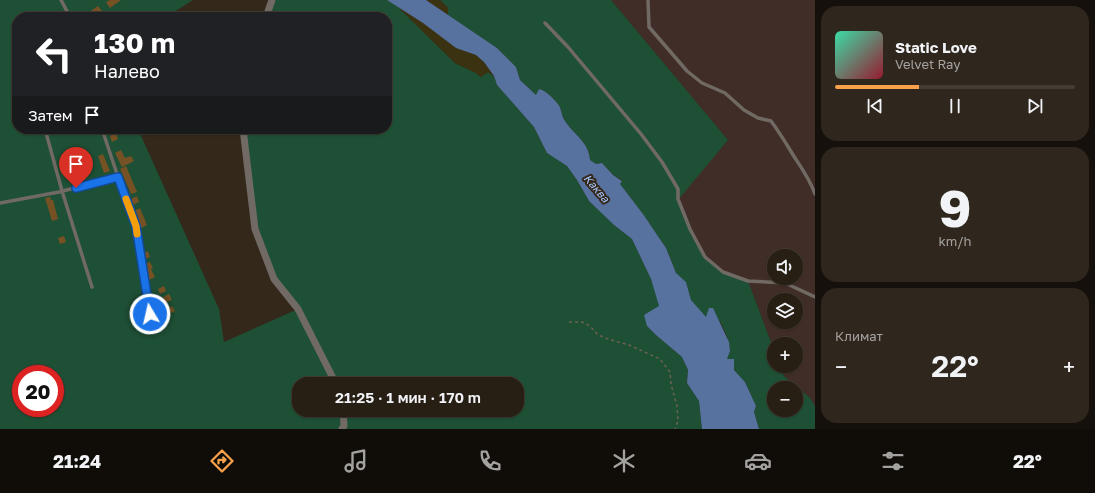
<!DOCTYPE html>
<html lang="ru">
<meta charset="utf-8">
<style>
:root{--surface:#271e14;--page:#2f271d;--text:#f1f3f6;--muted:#a4a2a0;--line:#433c34;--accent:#f8a14a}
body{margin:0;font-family:"Golos Text",sans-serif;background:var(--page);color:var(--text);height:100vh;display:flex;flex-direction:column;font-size:15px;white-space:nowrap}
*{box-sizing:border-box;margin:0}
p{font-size:13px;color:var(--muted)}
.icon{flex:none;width:22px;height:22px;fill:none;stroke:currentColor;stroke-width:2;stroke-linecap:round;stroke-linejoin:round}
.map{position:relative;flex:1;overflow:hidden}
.panel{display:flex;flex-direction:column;gap:6px;padding:6px;background:#15100b;width:280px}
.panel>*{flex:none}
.banner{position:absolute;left:12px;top:12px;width:380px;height:122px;border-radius:16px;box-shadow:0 1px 3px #0004,0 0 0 1px var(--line);background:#202124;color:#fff;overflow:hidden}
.buttons{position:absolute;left:767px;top:249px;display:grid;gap:8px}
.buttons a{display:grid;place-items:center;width:36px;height:36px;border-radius:50%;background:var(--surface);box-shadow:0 1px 3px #0004,0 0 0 1px var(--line);font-size:20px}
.speed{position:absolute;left:12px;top:365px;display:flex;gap:8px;font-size:20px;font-weight:700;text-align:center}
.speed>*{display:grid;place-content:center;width:52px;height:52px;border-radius:50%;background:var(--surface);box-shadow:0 1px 3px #0004,0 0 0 1px var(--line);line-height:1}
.speed .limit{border:6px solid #d22;background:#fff;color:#111}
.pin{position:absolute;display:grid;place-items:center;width:34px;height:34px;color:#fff;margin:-41px -17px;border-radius:50% 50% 50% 0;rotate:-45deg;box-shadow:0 0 4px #0007}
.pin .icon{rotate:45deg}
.me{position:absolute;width:44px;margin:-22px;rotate:351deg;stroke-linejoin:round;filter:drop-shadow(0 0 3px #0008)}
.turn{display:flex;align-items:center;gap:14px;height:84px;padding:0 16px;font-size:18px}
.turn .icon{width:52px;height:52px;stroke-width:2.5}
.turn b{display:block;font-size:28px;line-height:34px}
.then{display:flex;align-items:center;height:38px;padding:0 16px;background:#0003;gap:8px;font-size:15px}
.big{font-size:30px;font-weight:600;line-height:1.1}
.panel .widget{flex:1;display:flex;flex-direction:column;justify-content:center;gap:6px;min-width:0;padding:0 14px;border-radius:16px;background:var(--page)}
.panel .dial{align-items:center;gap:0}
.dial b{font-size:52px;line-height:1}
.song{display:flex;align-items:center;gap:12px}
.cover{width:48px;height:48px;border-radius:6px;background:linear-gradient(135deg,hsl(160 70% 55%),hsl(350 70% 35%))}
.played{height:4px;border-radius:2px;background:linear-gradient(90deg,var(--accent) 35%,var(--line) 35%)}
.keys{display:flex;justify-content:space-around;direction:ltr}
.heat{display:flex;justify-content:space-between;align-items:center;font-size:22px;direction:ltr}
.trip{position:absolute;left:292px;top:377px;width:232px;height:40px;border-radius:16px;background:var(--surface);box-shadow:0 1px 3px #0004,0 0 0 1px var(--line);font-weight:600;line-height:40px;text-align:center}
.menu{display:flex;height:64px;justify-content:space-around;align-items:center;background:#100c08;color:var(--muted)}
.menu .icon{width:28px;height:28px}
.menu .selected{color:var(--accent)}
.menu b{font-size:18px;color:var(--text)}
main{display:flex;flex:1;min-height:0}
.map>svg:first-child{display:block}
.industrial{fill:#402d27;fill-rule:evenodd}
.green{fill:#1e5035;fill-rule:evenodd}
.sand{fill:#3a3211}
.water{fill:#5872a0}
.building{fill:#765124}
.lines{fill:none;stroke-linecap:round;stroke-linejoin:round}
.path{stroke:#6c6156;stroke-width:1.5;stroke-dasharray:3 3;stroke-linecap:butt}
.lane{stroke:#716964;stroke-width:3.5}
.street{stroke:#716964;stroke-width:7}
.route-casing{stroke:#114b97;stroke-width:10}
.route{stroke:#1a73e8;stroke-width:7}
.slow{stroke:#f59e0b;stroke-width:7}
.labels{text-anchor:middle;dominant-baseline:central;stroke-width:4;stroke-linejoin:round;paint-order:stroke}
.water-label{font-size:11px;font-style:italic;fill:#a4c4fc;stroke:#34281b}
</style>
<main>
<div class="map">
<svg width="815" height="429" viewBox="0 0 815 429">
<rect width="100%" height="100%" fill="#34281b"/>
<path class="industrial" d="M611,0h204v406l-5,-8 -26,-22 -4,-10h16v-22h-22v6l-26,-69 -25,-9 -18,-15 -27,-58 50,-59zM774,256h22v22h-22zM774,300h22v22h-22z"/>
<path class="green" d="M0,0h193l-27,17h-149v112h121l81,180 5,33 74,-33 -24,-30 -19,-50 -12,-100h144v-112h-121l6,-17h115l10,6 58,57 21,10 5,4 7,-5 6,4 3,9 37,42 13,26 20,13 10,14 12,21 25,24 18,14 19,40 9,27 -13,20 9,9 26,22 6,13 -1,13 12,18 3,28h-702zM21,374h34v34h-34zM299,384h218v26h-218z
M440,0h171l117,140 -50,60 27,57 18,15 25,9 26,69v16h6l4,10 26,22 5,8v23h-56l-5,-17 2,-6 -11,-24 -11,-12 -8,-11c8,-15 0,-23 -6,-38l-14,-3 -15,-18 -5,-18 -10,-9 -10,-25 -23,-34 -23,-30 2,-4 -9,-5 -11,-12 -6,1 -6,-4c-1,-18 -16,-25 -25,-39 -4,-5 -3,-12 -7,-17 -4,-5 -13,-14 -19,-15l-2,7 -17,-16 -4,-13 -19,-19 -49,-33v-7zM774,388h22v22h-22z"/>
<path class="sand" d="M426,0h14l8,8v7z
M397,6l26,17 33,25 20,7 8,7 10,14 -6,-4 -7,5 -5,-4 -21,-10z"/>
<path class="water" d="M387,0h39l71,48 19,19 4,13 16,15 3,-6c6,1 15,10 19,15 4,5 3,12 7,17 9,14 24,21 25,39l6,4 6,-1 11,12 9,6 -2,3 23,30 23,34 10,25 10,9 5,18 15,17 3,-9h4l16,34 1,9 -3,8h7v11l11,12 11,24 -2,6 5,17h-57l-3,-28 -12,-18 1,-13 -6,-13 -26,-22 -9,-9 -3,-11 15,-9 -8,-27 -19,-40 -18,-14 -25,-24 -12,-21 -10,-14 -20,-13 -13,-26 -37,-42 -3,-9 -10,-14 -8,-7 -20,-7 -33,-25z"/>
<path class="building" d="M110,0h11l-11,8 -4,-6z
M98,6l4,5 -9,6h-11z
M116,133l2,6 -6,3 -2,-6z
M121,150l4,8 6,-2 3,5 -12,6 -7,-14z
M103,154l7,17 -6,2 -6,-17z
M126,166l11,26 -6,2 -11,-25z
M137,196l2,6 -6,3 -2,-6z
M50,197l1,3h2l5,19 -6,2 -7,-23z
M140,208l7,17 -6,3 -7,-17z
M64,236l2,6 -6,2 -2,-6z
M148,251l2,6 -5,2 -1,-6z
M150,262l3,6 -2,1 4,8 -6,3 -4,-16z
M164,286l2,5 -6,3 -2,-5z
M169,294l3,6 -6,2 -3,-5z
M172,306l3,5 -6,3 -3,-5z"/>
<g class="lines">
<path class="path" d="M569,322h13l8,4 8,9 13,5 18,5 31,14 10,13 1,12 6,22 1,15 -3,8"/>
<path class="lane" d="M61,0l9,17
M648,0l1,27 38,44 15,12 23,10 19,17 14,8 13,3c9,12 16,24 24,37 8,12 15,22 20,36
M545,23l23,24 73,87 21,28 16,27v10l12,30 15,28 18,15 25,9 37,2 30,14
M45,129l17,62 30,96
M118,177l18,49 14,88
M0,203l59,-11 59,-15 -16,-48"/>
<path class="street" d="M266,17l6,-17
M243,129l12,100 19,50 24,30 38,75
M342,429l2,-3 -1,-16"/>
</g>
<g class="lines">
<defs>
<path id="route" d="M76,188l42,-11 18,49 14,88"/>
</defs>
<use href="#route" class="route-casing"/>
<use href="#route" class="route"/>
<path class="slow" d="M126,199l10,27 1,8"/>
</g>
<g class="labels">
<g class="water-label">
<text transform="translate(597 188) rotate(50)">Каква</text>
</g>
</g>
</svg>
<div class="buttons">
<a><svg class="icon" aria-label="sound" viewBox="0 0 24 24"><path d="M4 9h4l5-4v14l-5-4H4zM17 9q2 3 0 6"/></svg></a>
<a><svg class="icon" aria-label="layers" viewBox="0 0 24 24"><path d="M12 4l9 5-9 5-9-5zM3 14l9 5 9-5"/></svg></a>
<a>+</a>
<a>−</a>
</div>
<div class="speed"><div class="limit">20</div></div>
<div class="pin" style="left:76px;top:188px;background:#d93025"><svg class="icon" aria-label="arrive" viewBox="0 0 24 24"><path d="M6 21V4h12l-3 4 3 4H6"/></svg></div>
<svg class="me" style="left:150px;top:314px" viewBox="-20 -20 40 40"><circle r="17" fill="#1a73e8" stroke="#fff" stroke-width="3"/><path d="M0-11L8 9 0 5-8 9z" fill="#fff"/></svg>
<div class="trip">21:25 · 1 мин · 170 m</div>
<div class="banner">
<div class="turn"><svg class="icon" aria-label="left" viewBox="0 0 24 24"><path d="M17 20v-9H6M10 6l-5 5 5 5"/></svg><div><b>130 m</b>Налево</div></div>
<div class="then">Затем<svg class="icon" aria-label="arrive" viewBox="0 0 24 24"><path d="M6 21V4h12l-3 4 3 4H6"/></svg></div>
</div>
</div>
<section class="panel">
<div class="widget">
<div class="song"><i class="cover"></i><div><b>Static Love</b><p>Velvet Ray</p></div></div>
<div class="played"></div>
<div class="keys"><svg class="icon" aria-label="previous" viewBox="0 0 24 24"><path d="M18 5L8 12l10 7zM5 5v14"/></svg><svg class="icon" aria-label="pause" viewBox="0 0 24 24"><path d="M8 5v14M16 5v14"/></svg><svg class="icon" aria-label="next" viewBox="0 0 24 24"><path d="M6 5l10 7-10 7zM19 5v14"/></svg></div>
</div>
<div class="widget dial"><b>9</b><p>km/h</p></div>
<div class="widget"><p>Климат</p>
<div class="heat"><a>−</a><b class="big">22°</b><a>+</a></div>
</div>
</section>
</main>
<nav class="menu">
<b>21:24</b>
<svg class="icon selected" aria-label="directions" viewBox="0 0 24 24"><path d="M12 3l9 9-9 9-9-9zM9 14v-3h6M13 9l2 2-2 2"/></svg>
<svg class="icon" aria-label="music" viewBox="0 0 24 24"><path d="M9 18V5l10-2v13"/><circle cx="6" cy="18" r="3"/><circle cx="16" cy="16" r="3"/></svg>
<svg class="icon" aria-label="phone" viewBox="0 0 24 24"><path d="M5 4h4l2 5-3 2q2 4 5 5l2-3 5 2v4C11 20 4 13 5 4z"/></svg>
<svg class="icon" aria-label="climate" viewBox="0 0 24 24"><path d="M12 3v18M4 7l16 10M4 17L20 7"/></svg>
<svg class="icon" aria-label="car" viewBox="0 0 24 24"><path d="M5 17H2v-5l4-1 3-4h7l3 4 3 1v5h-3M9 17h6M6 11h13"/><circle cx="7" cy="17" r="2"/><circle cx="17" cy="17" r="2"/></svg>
<svg class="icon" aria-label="filters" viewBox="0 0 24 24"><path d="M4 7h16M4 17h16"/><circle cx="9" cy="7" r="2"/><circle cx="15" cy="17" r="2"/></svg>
<b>22°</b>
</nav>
